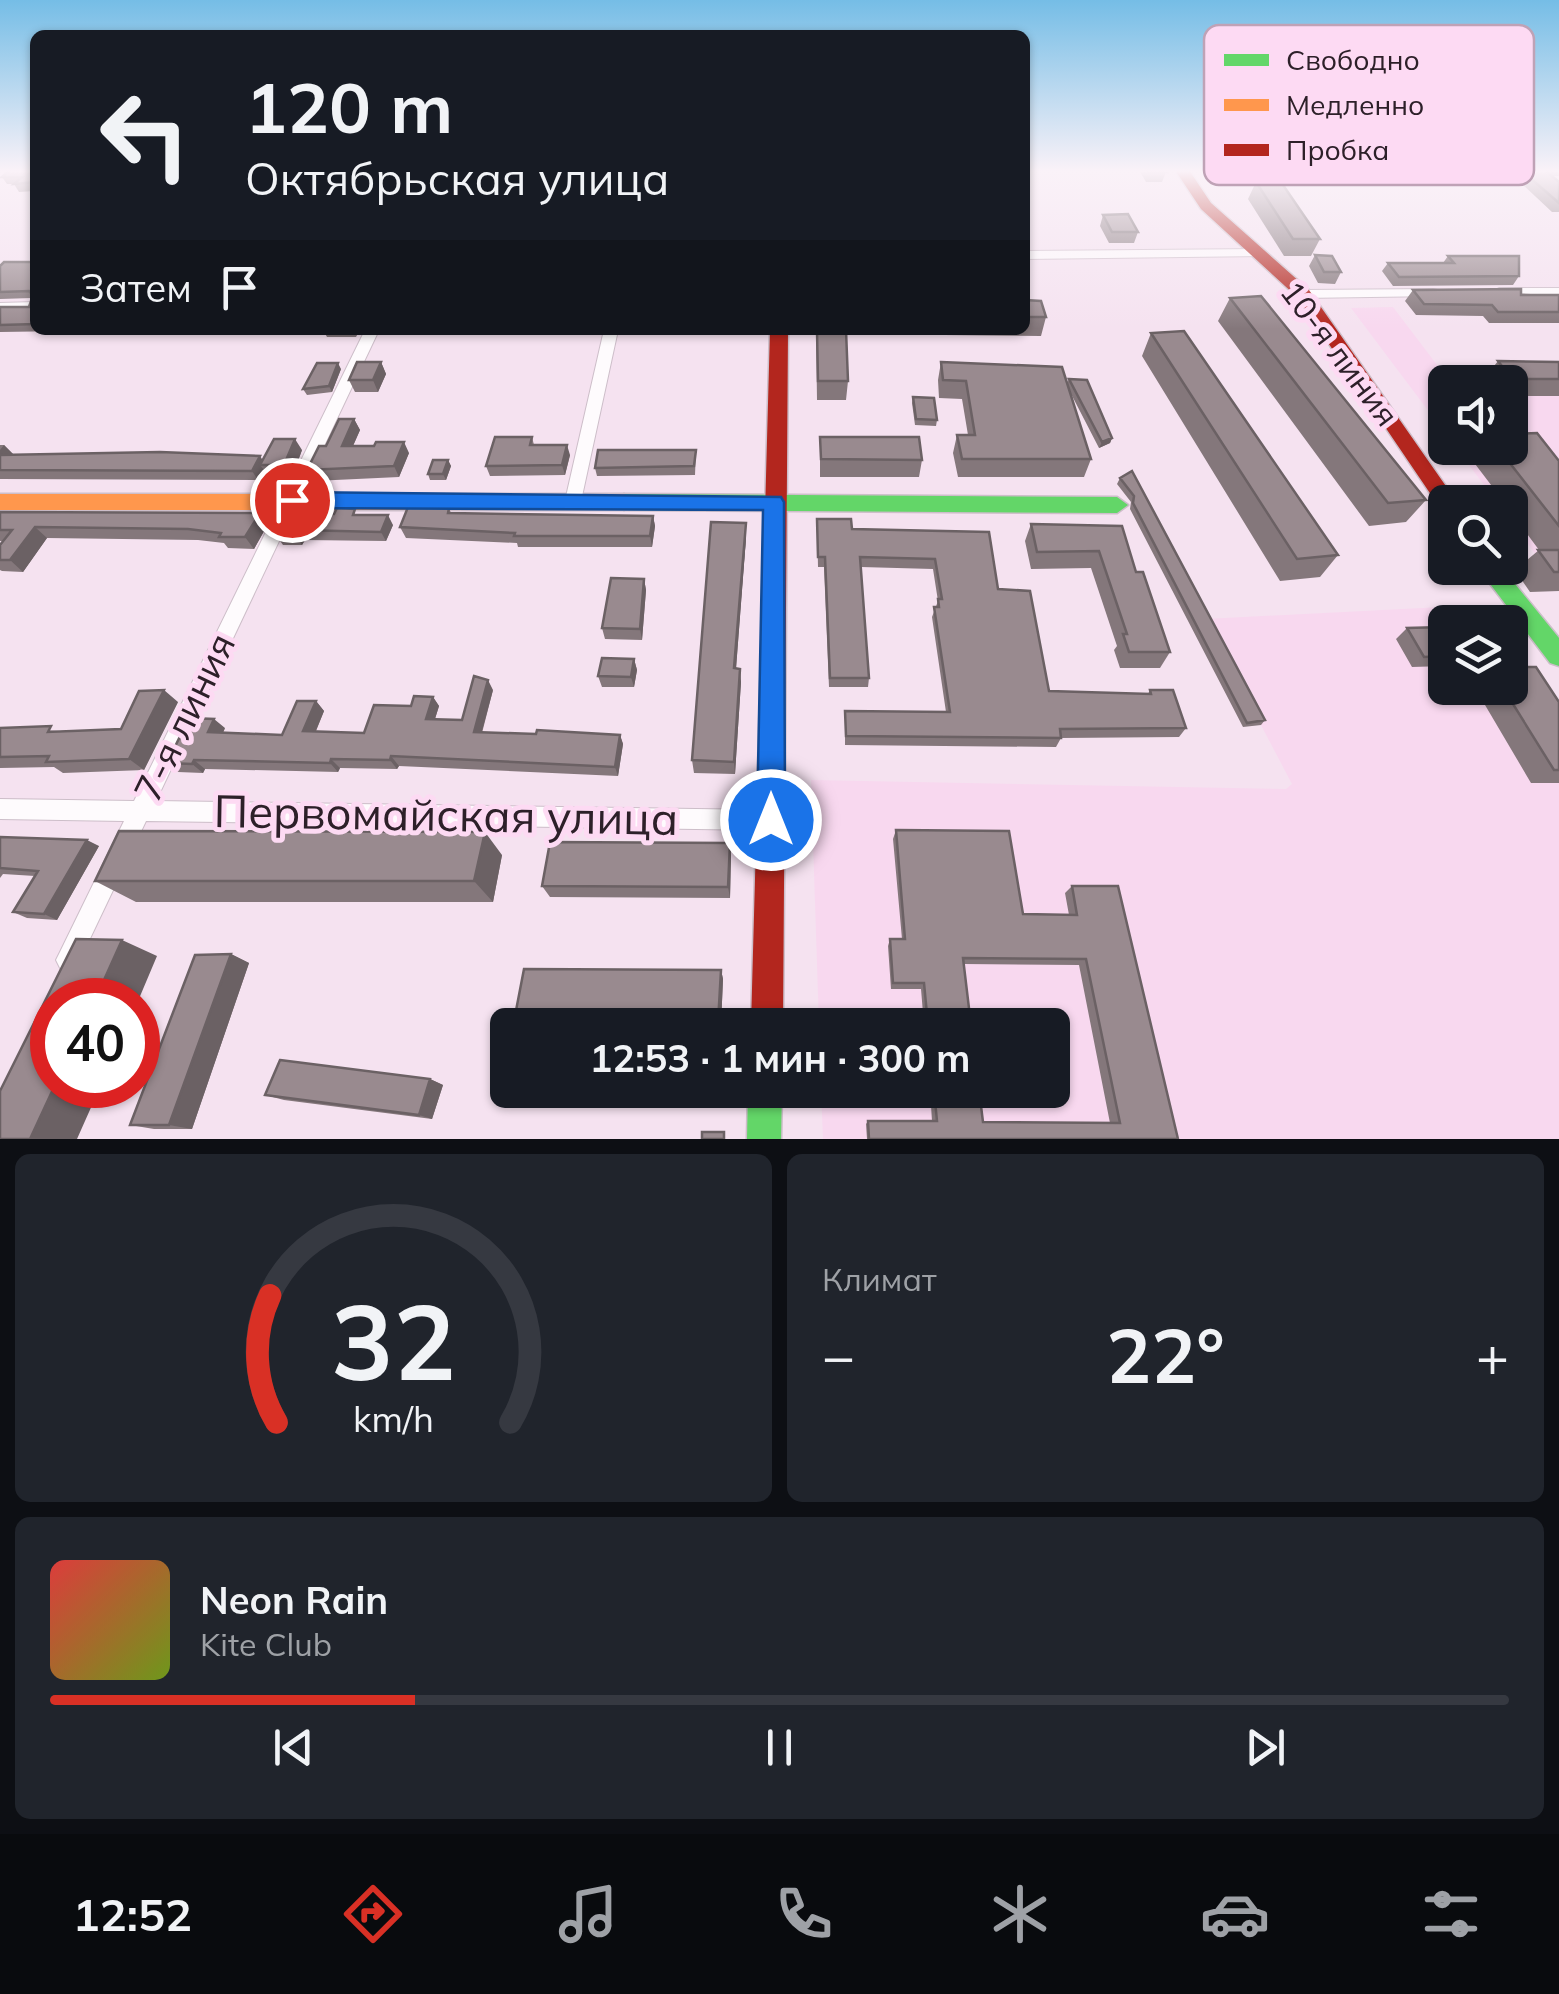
<!DOCTYPE html>
<html lang="ru">
<meta charset="utf-8">
<style>
:root{--surface:#171b24;--page:#20242c;--text:#f1f3f6;--muted:#9ea1a6;--line:#363941;--accent:#d93025}
body{margin:0;font-family:Mulish,sans-serif;background:var(--page);color:var(--text);height:100vh;display:flex;flex-direction:column;font-size:38px;white-space:nowrap}
*{box-sizing:border-box;margin:0}
p{font-size:32px;color:var(--muted)}
.icon{flex:none;width:55px;height:55px;fill:none;stroke:currentColor;stroke-width:2;stroke-linecap:round;stroke-linejoin:round}
.map{position:relative;height:1139px;overflow:hidden}
.panel{display:flex;flex-direction:column;gap:15px;padding:15px;background:#0d0f14;flex:1}
.panel>*{flex:none}
.guide{position:absolute;left:30px;top:30px;width:1000px;height:305px;border-radius:15px;box-shadow:0 2px 8px #0004;background:#171b24;color:var(--text);overflow:hidden}
.tools{position:absolute;left:1428px;top:365px;display:grid;gap:20px}
.tools a{display:grid;place-items:center;width:100px;height:100px;border-radius:15px;background:var(--surface);box-shadow:0 2px 8px #0004;font-size:50px}
.speed{position:absolute;left:30px;top:978px;display:flex;gap:20px;font-size:50px;font-weight:700;text-align:center}
.speed>*{display:grid;place-content:center;width:130px;height:130px;border-radius:50%;background:var(--surface);box-shadow:0 2px 8px #0004;line-height:1}
.speed .limit{border:15px solid #d22;background:#fff;color:#111}
.pin{position:absolute;display:grid;place-items:center;width:85px;height:85px;color:#fff;margin:-42px;border:5px solid #fff;border-radius:50%;box-shadow:0 2px 10px #0007}
.me{position:absolute;width:110px;margin:-55px;rotate:0deg;stroke-linejoin:round;filter:drop-shadow(0 0 8px #0008)}
.turn{display:flex;align-items:center;gap:35px;height:210px;padding:0 50px;font-size:45px}
.turn .icon{width:130px;height:130px;stroke-width:2.5}
.turn b{display:block;font-size:70px;line-height:85px}
.then{display:flex;align-items:center;height:95px;padding:0 50px;background:#0003;gap:20px;font-size:38px}
.big{font-size:75px;font-weight:700;line-height:1.1}
.panel .tile{flex:1;display:flex;flex-direction:column;justify-content:center;gap:15px;min-width:0;padding:0 35px;border-radius:15px;background:var(--page)}
.panel .dial{align-items:center;gap:0}
.dial svg{height:260px;overflow:visible;fill:none;stroke:var(--line);stroke-width:7;stroke-linecap:round;text-anchor:middle}
.dial text{fill:var(--text);stroke:none}
.song{display:flex;align-items:center;gap:30px}
.cover{width:120px;height:120px;border-radius:15px;background:linear-gradient(135deg,hsl(0 70% 55%),hsl(80 70% 35%))}
.played{height:10px;border-radius:5px;background:linear-gradient(90deg,var(--accent) 25%,var(--line) 25%)}
.keys{display:flex;justify-content:space-around;direction:ltr}
.heat{display:flex;justify-content:space-between;align-items:center;font-size:55px;direction:ltr}
.panel .tiles{flex:1;display:grid;gap:15px;grid-template-columns:1fr 1fr}
.tile:last-child{grid-column:span 2}
.trip{position:absolute;left:490px;top:1008px;width:580px;height:100px;border-radius:15px;background:var(--surface);box-shadow:0 2px 8px #0004;font-weight:700;line-height:100px;text-align:center}
.menu{display:flex;height:160px;justify-content:space-around;align-items:center;background:#090b0e;color:var(--muted)}
.menu .icon{width:70px;height:70px}
.menu .current{color:var(--accent)}
.menu b{font-size:45px;color:var(--text)}
.map>svg:first-child{display:block}
.built{fill:#f8d8ef}
.lines{fill:none;stroke-linecap:round;stroke-linejoin:round}
.street-casing{stroke:#cdbec9;stroke-width:2}
.fast-casing{stroke:#cdbec9;stroke-width:3}
.slow-casing{stroke:#cdbec9;stroke-width:3}
.jam-casing{stroke:#cdbec9;stroke-width:3}
.street{fill:#fefbfd;fill-rule:evenodd}
.fast{fill:#63d668;fill-rule:evenodd}
.slow{fill:#ff974d;fill-rule:evenodd}
.jam{fill:#b3261e;fill-rule:evenodd}
.wall{fill:#84777b}
.shaded-wall{fill:#6b6164}
.building{fill:#998a8f;stroke:#6b6164;stroke-width:2.5}
.route{fill:#1a73e8;stroke:#114b97;stroke-width:2.5}
.labels{text-anchor:middle;dominant-baseline:central;stroke-width:10;stroke-linejoin:round;paint-order:stroke}
.far-street-label{font-size:32px;fill:#2d2029;stroke:#fddaf3}
.street-label{font-size:38px;fill:#2d2029;stroke:#fddaf3}
.near-street-label{font-size:45px;fill:#2d2029;stroke:#fddaf3}
.key{fill:#fddaf3;stroke:#bfa2b6;stroke-width:2.5}
.key-label{font-size:28px;fill:#2d2029}
</style>
<div class="map">
<svg width="1559" height="1139" viewBox="0 0 1559 1139">
<rect width="100%" height="100%" fill="#f5e2f0"/>
<path class="built" d="M1393,307l54,71h112v208l-49,-66v-18h-13l-41,-54h54v-66h-65v51l-94,-125z
M1481,605l11,17h-47v66h65v-37l19,31 30,69v388h-736l-2,-49h231v-65h-233l-8,-245 475,9 6,-5 -87,-165z"/>
<g class="lines">
<defs>
<path id="street" d="M1260,249l4,1v6l-239,3v-8z
M1559,288v8h-60l-7,-4 7,-4z
M1433,289l5,1v6l-135,2 -7,-4 7,-4z
M35,302v8l-35,1v-8z
M365,330h14l-223,471 615,9 8,3 3,7 -3,7 -8,3 -625,-9 -70,147 -8,4 -8,-4 -4,-8 4,-8 64,-131 -124,-2v-20l134,2z
M604,330h14l-37,171 -8,6 -8,-6z"/>
<path id="fast" d="M624,494l493,3 11,8 -11,8 -493,-3 -11,-8z
M1478,568h24l57,70v28l-9,-3z
M748,1090h34l-1,49h-34z"/>
<path id="slow" d="M0,494h624l11,8 -11,8h-624z"/>
<path id="jam" d="M1175,170h14l22,33 98,87 148,212h-12v7l-5,-1 -143,-211 -96,-88z
M770,330h18l-5,695h-32z"/>
</defs>
<use href="#street" class="street-casing"/>
<use href="#fast" class="fast-casing"/>
<use href="#slow" class="slow-casing"/>
<use href="#jam" class="jam-casing"/>
<use href="#street" class="street"/>
<use href="#fast" class="fast"/>
<use href="#slow" class="slow"/>
<use href="#jam" class="jam"/>
</g>
<path class="wall" d="M35,170v21l-16,1 -5,-8h-7l-5,-7z
M1139,170h25l2,2 -4,10h-16z
M1253,170h96l1,1 -4,8 -85,2z
M1393,170h90l1,1 -6,8 -76,-1z
M1507,170h52v6h-6l6,6v30h-7z
M1256,182l64,57 -9,17h-27l-36,-57z
M1103,215l35,17 -4,11h-25l-9,-17z
M1315,255l26,17 -6,12 -17,-1 -9,-17z
M1448,256l71,20 -6,9 -120,1 -11,-15 6,-8h55z
M35,262v68h99l-134,2v-25h29l3,-9 -32,1v-33z
M1413,290l146,5v28h-70l-6,-7 -67,-1 -11,-14z
M1230,298l196,202 -20,22 -37,4 -151,-205z
M1025,300l21,17 -5,19 -195,-2 2,47 -2,19h-29l-1,-70h209z
M323,330h37l-4,7h-29z
M1151,333l187,222 -18,22 -40,4 -138,-225z
M1498,361l61,1v34h-49v-14h-24l-2,-3z
M381,362l5,12 -8,18h-23l-6,-12z
M941,362l126,22 2,-5 43,59 -2,5 -11,5 -31,-60 23,71 -7,18h-126l-5,-24 4,-18h11l-6,-36 -23,-1 -1,-18z
M341,369l-9,23 -25,3 -4,-6z
M913,397l24,23 -1,6 -21,-1 -3,-22z
M354,419l6,11 -7,16h21l35,7 -10,24 -85,4 -7,-11 19,-24z
M532,437l2,8 36,10 -5,20 -75,1 -4,-10z
M820,437l102,23 -3,17h-99z
M0,445h4l9,9 250,6 39,-10 -10,27h-24l-4,-6 -6,9 -258,-1z
M1477,448h33l49,13v130l-29,1 -15,-22 24,-20 -29,-39v-9h-6l-35,-46z
M696,450l-1,25 -98,1 -2,-8z
M448,460l3,6 -5,14h-16l-2,-6z
M1132,471l133,249 -4,5 -18,2 -113,-218 1,-7 -14,-18 3,-6z
M449,508l2,5 202,3 2,10 -3,21h-134l-1,-4 -111,-5 -6,-11z
M0,512l268,12 -14,25 -26,-1 -4,-5 -26,-3 -151,-2 -24,34 -21,-1 -2,-1v-25l3,-4h-3z
M359,515l34,10 -7,16 -81,-1 -3,5h-19l-7,-10z
M817,519l35,10 137,3 9,57 51,102 99,3 2,-4 36,38 -7,9 -118,1 -5,9 -211,-2v-34l101,1 -14,-95 6,-16 -5,-32 -72,-2 8,111 -1,9h-39l-5,-120h-6z
M746,523v15l-10,130 5,14 -6,92 -41,-1 -2,-13z
M1031,524l91,2 14,46 34,80 -10,16h-40l-6,-18 3,-4 -26,-78 -60,1 -6,-28z
M644,579l2,11 -4,50 -37,-1 -3,-11z
M1445,627v39l-33,1 -16,-28 11,-11z
M634,659l3,11 -3,17h-32l-4,-11z
M1475,688h35l49,14v81h-28z
M493,690l-11,43 138,2 3,9 -5,32 -219,-10 -2,3 -57,-1 -2,4 -133,-3 -2,4 -25,-1 -11,-9 58,-35 -2,5 59,2 34,-34 8,10 -8,20 48,2 47,-27 22,-9 6,9 -4,13 27,1z
M178,702l-34,68 -81,3 -9,-6 -54,1v-40l60,3 61,-2z
M896,830l127,84 46,1 -4,-22 7,-7 106,253h-311l-1,-15 2,-3h64l-2,-31h49l4,32 127,1 -31,-158 -115,-1 7,61h-47l-3,-36h-30l-3,-43 2,-7h12l-9,-100z
M0,837l99,9 -42,74 -30,-2 -14,-6 22,-36 -32,-2 -3,4z
M502,855l-9,47h-357l-41,-21z
M731,855l-1,43 -180,-1 -8,-11z
M231,954l18,9 -57,166h-38l-24,-4z
M721,970l2,9 -2,46h-202l-5,-4z
M430,1079l13,6 -11,34 -148,-19 -19,-5z"/>
<path class="shaded-wall" d="M381,362l5,12 -8,18 -5,-12z
M338,363l3,6 -9,23 -3,-6z
M354,419l6,11 -12,27 -6,-11z
M1112,438l-2,5 -11,5 3,-6z
M295,439l7,11 -10,27 -8,-12z
M404,442l5,11 -10,24 -5,-11z
M4,445l9,9 -13,6v-10z
M567,445l3,10 -5,20 -3,-10z
M260,456l6,9h-6l4,5 -6,10 -6,-9z
M448,460l3,6 -5,14 -3,-6z
M260,513l8,11 -14,25 -9,-12z
M388,515l5,10 -7,16 -5,-9z
M653,516l2,10 -3,21 -2,-11z
M746,523v15l-11,144 -1,-14z
M35,527l12,11 -24,34 -13,-12z
M298,530l7,10 -3,5 -6,-10z
M644,579l2,11 -4,50 -2,-11z
M634,659l3,11 -3,17 -3,-10z
M740,669l1,13 -6,92 -1,-12z
M488,680l5,10 -14,52 -5,-10z
M164,690l14,12 -34,68 -15,-11z
M433,697l6,9 -7,22 -6,-9z
M316,701l8,10 -12,29 -9,-9z
M214,719l11,9 -7,14 -10,-10z
M620,735l3,9 -5,32 -3,-9z
M391,756l8,10 -2,3 -7,-9z
M331,759l9,9 -2,4 -8,-9z
M194,760l11,9 -2,4 -11,-9z
M485,832l17,23 -9,47 -19,-21z
M87,840l12,6 -42,74 -13,-6z
M730,843l1,12 -1,43 -2,-11z
M122,940l35,16 -19,45 -43,-1z
M231,954l18,9 -57,166 -23,-4z
M721,970l2,9 -2,46h-2z
M430,1079l13,6 -11,34 -13,-4z
M55,1085h46l-24,54h-47z"/>
<path class="building" d="M10,170h25v12l-21,2 8,-7h-20z
M1147,170h17l2,2h-17z
M1521,170h24l14,12v21z
M1256,182h25l39,57h-27z
M1128,214l10,18h-26l-9,-17z
M1315,255l17,1 9,16h-17z
M1448,256h71v20l-120,1 -11,-14h66z
M4,262h31v5l-3,3 3,1v53l-35,1v-18h29l4,-12 -4,-4 -29,1v-26z
M1521,289v6h38v17h-61l-6,-7 -68,-1 -11,-14z
M1261,296l165,204 -38,3 -158,-205z
M1025,300l16,1 5,16h-21z
M817,330h29l2,51h-30z
M1184,331l154,224 -41,4 -146,-226z
M1498,361l61,1v17h-47z
M357,362h24l-8,18h-24z
M941,362l121,5 29,92h-129l-5,-24h18l-9,-54 -23,-1z
M317,363h21l-9,23 -26,3z
M1069,379l18,1 25,58 -10,4z
M913,397l21,1 3,22 -21,-1z
M339,419h15l-12,27h32l2,-4h28l-10,24 -87,4 12,-24h7z
M1537,433l22,28v65l-61,-78h12v-14z
M495,437h37l-2,8h37l-5,20 -76,1z
M820,437h99l3,23 -101,-1z
M274,439h21l-11,26h-24z
M598,450h98l-2,16 -99,2z
M160,452l100,4 -8,15 -252,-1v-15z
M433,460h15l-5,14h-15z
M1132,471l133,249 -18,3 -114,-220 1,-7 -14,-18z
M408,507l41,1 -1,5 205,3 -3,20h-136l1,-3 -115,-6z
M337,508l18,1 -2,6h35l-7,17 -83,-2 -2,5h-20l13,-22 45,1z
M0,512l260,1 -15,24h-26l2,-4 -33,-4 -153,-2 -25,33h-10v-15l12,-15h-12z
M817,519h34l1,10 137,3 9,57 32,2 19,100 102,3 -1,-4h23l13,38 -126,1 1,9 -215,-2 -1,-25 105,1 -16,-105h5l-1,-8h4l-7,-40 -75,-2 9,121h-39l-5,-121h-7z
M711,522l35,1 -12,145 6,1 -6,93 -42,-2z
M1031,524l91,2 14,46h7l27,80h-41l-6,-18h4l-28,-83 -62,1z
M1538,550h21v22h-5z
M611,578l33,1 -4,50 -38,-1z
M1445,627v29l-21,1 -17,-29z
M602,658l32,1 -3,18 -33,-1z
M1510,667h26l23,35v68h-5l-51,-82h7z
M474,676l14,4 -14,52 62,2 1,-4 83,5 -5,32 -224,-11 -1,4 -59,-1 -1,4 -136,-3 -2,4 -25,-1 22,-45 25,1 -6,13 74,3 15,-34h19l-13,30 61,2 10,-28 37,1 3,-10 19,1 -7,22 36,1z
M164,690l-35,69 -83,3 3,-6 -49,1v-29l51,-2 -3,6 73,-3 18,-38z
M896,830l113,1 14,83 54,1 -5,-29h46l60,253h-309l-1,-18h69l-3,-31h45l4,32 137,1 -34,-164 -123,-1 8,67h-43l-4,-42h-31l-3,-44h15z
M119,831l366,1 -11,49h-379z
M0,837l87,3 -43,74 -31,-2 25,-41 -38,-3z
M550,842l180,1 -2,44 -186,-1z
M76,939l46,1 -27,60h-43v85h3l-25,54h-30v-48z
M231,954l-62,171h-39l65,-170z
M524,969l197,1 -3,53 -204,-2z
M280,1060l150,19 -11,36 -154,-20z
M702,1132h22v7h-22z"/>
<linearGradient id="sky" x2="0" y2="1"><stop stop-color="#75bde6"/><stop offset="0.52" stop-color="#faf2f8"/><stop offset="1" stop-color="#faf2f8" stop-opacity="0"/></linearGradient>
<rect width="1559" height="329" fill="url(#sky)"/>
<path class="route" d="M292,492l489,5 3,5 1,318 -4,9 -10,4 -10,-4 -4,-9 6,-310 -471,-2 -10,-8z"/>
<g class="labels">
<g class="far-street-label">
<text transform="translate(1340 353) rotate(53)">10-я линия</text>
</g>
<g class="street-label">
<text transform="translate(184 717) rotate(-64)">7-я линия</text>
</g>
<g class="near-street-label">
<text transform="translate(446 814) rotate(1)">Первомайская улица</text>
</g>
</g>
<rect x="1204" y="25" width="330" height="160" rx="15" class="key"/>
<rect x="1224" y="54" width="45" height="12" fill="#63d668"/>
<rect x="1224" y="99" width="45" height="12" fill="#ff974d"/>
<rect x="1224" y="144" width="45" height="12" fill="#b3261e"/>
<g class="key-label">
<text x="1286" y="70">Свободно</text>
<text x="1286" y="115">Медленно</text>
<text x="1286" y="160">Пробка</text>
</g>
</svg>
<div class="tools">
<a><svg class="icon" aria-label="sound" viewBox="0 0 24 24"><path d="M4 9h4l5-4v14l-5-4H4zM17 9q2 3 0 6"/></svg></a>
<a><svg class="icon" aria-label="search" viewBox="0 0 24 24"><circle cx="10" cy="10" r="6"/><path d="M15 15l6 6"/></svg></a>
<a><svg class="icon" aria-label="layers" viewBox="0 0 24 24"><path d="M12 4l9 5-9 5-9-5zM3 14l9 5 9-5"/></svg></a>
</div>
<div class="speed"><div class="limit">40</div></div>
<div class="pin" style="left:292px;top:500px;background:#d93025"><svg class="icon" aria-label="arrive" viewBox="0 0 24 24"><path d="M6 21V4h12l-3 4 3 4H6"/></svg></div>
<svg class="me" style="left:771px;top:820px" viewBox="-20 -20 40 40"><circle r="17" fill="#1a73e8" stroke="#fff" stroke-width="3"/><path d="M0-11L8 9 0 5-8 9z" fill="#fff"/></svg>
<div class="trip">12:53 · 1 мин · 300 m</div>
<div class="guide">
<div class="turn"><svg class="icon" aria-label="left" viewBox="0 0 24 24"><path d="M17 20v-9H6M10 6l-5 5 5 5"/></svg><div><b>120 m</b>Октябрьская улица</div></div>
<div class="then">Затем<svg class="icon" aria-label="arrive" viewBox="0 0 24 24"><path d="M6 21V4h12l-3 4 3 4H6"/></svg></div>
</div>
</div>
<section class="panel">
<div class="tiles">
<div class="tile dial"><svg viewBox="0 0 100 80">
<path d="M14 69A42 42 0 1 1 86 69"/>
<path d="M14 69A42 42 0 0 1 12 30" stroke="#d93025"/>
<text x="50" y="56" font-size="32" font-weight="700">32</text>
<text x="50" y="72" font-size="11">km/h</text>
</svg></div>
<div class="tile"><p>Климат</p>
<div class="heat"><a>−</a><b class="big">22°</b><a>+</a></div>
</div>
<div class="tile">
<div class="song"><i class="cover"></i><div><b>Neon Rain</b><p>Kite Club</p></div></div>
<div class="played"></div>
<div class="keys"><svg class="icon" aria-label="previous" viewBox="0 0 24 24"><path d="M18 5L8 12l10 7zM5 5v14"/></svg><svg class="icon" aria-label="pause" viewBox="0 0 24 24"><path d="M8 5v14M16 5v14"/></svg><svg class="icon" aria-label="next" viewBox="0 0 24 24"><path d="M6 5l10 7-10 7zM19 5v14"/></svg></div>
</div>
</div>
</section>
<nav class="menu">
<b>12:52</b>
<svg class="icon current" aria-label="directions" viewBox="0 0 24 24"><path d="M12 3l9 9-9 9-9-9zM9 14v-3h6M13 9l2 2-2 2"/></svg>
<svg class="icon" aria-label="music" viewBox="0 0 24 24"><path d="M9 18V5l10-2v13"/><circle cx="6" cy="18" r="3"/><circle cx="16" cy="16" r="3"/></svg>
<svg class="icon" aria-label="phone" viewBox="0 0 24 24"><path d="M5 4h4l2 5-3 2q2 4 5 5l2-3 5 2v4C11 20 4 13 5 4z"/></svg>
<svg class="icon" aria-label="climate" viewBox="0 0 24 24"><path d="M12 3v18M4 7l16 10M4 17L20 7"/></svg>
<svg class="icon" aria-label="car" viewBox="0 0 24 24"><path d="M5 17H2v-5l4-1 3-4h7l3 4 3 1v5h-3M9 17h6M6 11h13"/><circle cx="7" cy="17" r="2"/><circle cx="17" cy="17" r="2"/></svg>
<svg class="icon" aria-label="filters" viewBox="0 0 24 24"><path d="M4 7h16M4 17h16"/><circle cx="9" cy="7" r="2"/><circle cx="15" cy="17" r="2"/></svg>
</nav>
